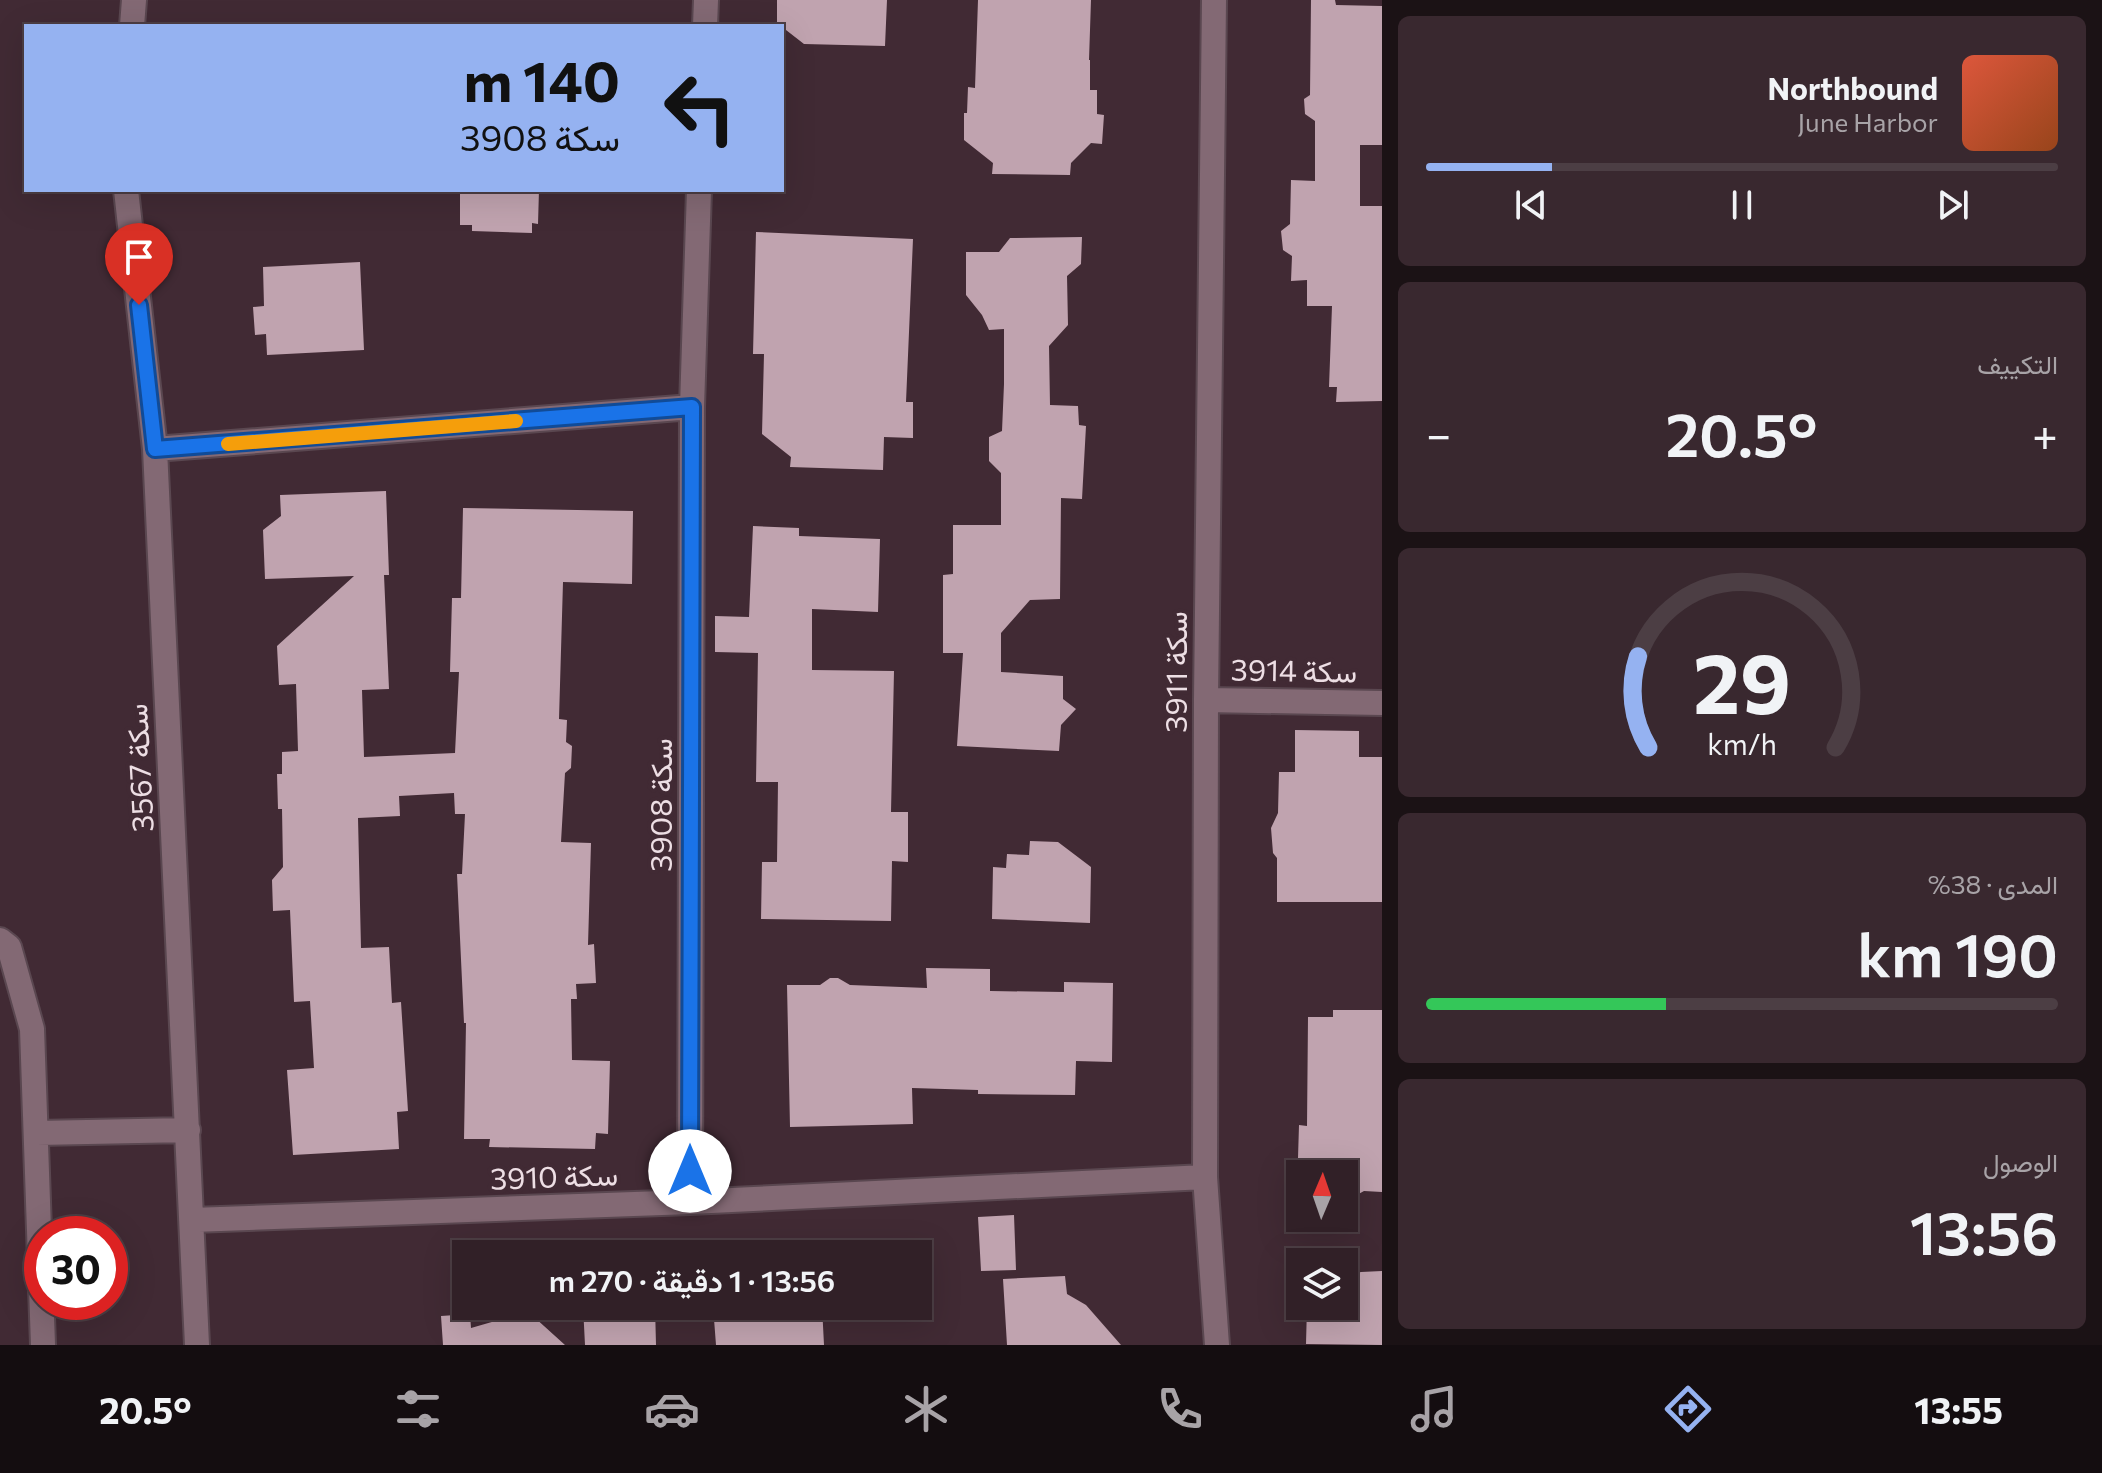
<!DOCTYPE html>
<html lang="ar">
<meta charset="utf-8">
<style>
:root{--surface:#312027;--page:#39282f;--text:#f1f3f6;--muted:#a8a3a7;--line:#4c3e44;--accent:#95b2f1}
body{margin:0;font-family:Commissioner,Vazirmatn,sans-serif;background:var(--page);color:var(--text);direction:rtl;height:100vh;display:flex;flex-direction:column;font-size:30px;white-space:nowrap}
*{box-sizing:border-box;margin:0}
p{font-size:26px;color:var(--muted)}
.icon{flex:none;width:44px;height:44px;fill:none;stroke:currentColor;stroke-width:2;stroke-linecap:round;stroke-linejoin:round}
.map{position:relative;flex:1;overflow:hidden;direction:ltr}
.panel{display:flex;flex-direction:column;gap:16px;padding:16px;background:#1b1215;width:720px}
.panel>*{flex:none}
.banner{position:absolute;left:24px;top:24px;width:760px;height:168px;border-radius:0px;box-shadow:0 8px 32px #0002,0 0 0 2px var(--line);direction:rtl;background:#95b2f1;color:#111;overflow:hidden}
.needle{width:52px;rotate:2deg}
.tools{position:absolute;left:1286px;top:1160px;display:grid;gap:16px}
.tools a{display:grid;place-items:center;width:72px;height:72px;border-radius:0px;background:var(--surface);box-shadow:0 8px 32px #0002,0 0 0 2px var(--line);font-size:40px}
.speed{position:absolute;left:24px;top:1216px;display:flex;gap:16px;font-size:40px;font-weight:700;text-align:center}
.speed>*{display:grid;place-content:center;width:104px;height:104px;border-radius:50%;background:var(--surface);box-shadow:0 8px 32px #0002,0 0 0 2px var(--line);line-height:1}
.speed .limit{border:12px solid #d22;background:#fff;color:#111}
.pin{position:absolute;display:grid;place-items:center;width:68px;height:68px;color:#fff;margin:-82px -34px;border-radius:50% 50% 50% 0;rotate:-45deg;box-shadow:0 0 8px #0007}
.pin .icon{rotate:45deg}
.me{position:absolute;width:88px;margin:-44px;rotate:0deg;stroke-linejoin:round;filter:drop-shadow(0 0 6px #0008)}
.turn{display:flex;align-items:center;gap:28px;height:168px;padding:0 32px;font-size:36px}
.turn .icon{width:104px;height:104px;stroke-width:2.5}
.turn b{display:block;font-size:56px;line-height:68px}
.big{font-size:60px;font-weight:600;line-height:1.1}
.panel .tile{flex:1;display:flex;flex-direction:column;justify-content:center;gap:12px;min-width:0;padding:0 28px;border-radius:12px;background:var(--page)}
.panel .dial{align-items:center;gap:0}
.dial svg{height:208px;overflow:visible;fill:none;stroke:var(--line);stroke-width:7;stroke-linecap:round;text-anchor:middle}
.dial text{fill:var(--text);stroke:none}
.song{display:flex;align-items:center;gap:24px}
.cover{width:96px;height:96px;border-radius:12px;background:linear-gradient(135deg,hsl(10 70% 55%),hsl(20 70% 35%))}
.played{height:8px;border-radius:4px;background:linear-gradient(90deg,var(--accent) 20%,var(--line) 20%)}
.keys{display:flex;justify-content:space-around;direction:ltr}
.heat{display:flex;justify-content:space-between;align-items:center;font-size:44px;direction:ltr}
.charge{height:12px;border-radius:6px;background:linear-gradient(90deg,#34c759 38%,var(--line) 0)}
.trip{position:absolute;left:452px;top:1240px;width:480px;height:80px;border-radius:0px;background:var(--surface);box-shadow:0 8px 32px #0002,0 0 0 2px var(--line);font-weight:600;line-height:80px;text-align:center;direction:rtl}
.menu{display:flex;height:128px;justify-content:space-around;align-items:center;background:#140d10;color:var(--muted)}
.menu .icon{width:56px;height:56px}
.menu .selected{color:var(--accent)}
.menu b{font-size:36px;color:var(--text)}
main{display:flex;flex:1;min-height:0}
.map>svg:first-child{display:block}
.building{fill:#c0a3af}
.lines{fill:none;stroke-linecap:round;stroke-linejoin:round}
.minor-casing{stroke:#5a4750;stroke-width:28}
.minor{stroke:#836974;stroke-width:24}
.route-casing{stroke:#114b97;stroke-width:20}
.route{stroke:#1a73e8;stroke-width:14}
.slow{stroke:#f59e0b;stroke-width:14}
.labels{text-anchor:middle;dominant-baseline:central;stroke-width:8;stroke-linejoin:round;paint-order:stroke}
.street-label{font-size:30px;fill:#eddee4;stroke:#412a34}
</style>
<main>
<section class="panel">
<div class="tile">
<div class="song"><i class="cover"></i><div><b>Northbound</b><p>June Harbor</p></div></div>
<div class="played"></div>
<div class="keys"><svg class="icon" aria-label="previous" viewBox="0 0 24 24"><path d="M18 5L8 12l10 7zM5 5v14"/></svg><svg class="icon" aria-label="pause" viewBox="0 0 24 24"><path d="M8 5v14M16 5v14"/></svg><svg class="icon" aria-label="next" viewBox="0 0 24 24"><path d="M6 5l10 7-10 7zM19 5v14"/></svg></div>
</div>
<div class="tile"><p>التكييف</p>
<div class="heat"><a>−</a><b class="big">20.5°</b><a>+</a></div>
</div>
<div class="tile dial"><svg viewBox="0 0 100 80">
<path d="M14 69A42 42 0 1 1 86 69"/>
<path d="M14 69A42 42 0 0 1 10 34" stroke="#95b2f1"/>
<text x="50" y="56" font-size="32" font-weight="700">29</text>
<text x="50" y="72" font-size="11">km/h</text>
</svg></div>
<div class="tile"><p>المدى · 38%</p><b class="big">190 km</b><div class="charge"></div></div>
<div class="tile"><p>الوصول</p><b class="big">13:56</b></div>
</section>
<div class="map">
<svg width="1382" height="1345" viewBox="0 0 1382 1345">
<rect width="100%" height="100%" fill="#412a34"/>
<path class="building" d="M777,0h110l-2,46 -81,-2 -27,-21z
M978,0h113l-2,60h1v30h7v24l7,1 -2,29 -11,-1 -20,20 -1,12 -78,-1 1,-11 -29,-23v-27h3l1,-26 7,1z
M1311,0h24l1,5 46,1v139h-22v61h22v195l-46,1 1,-15h-8l3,-81h-25v-26l-16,1 1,-25 -9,-6 -2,-19 9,-7 1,-44 24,1v-60l-10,-7 -1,-15 6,-4z
M460,190h79l-1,34 -6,-1v10l-60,-2v-6h-12z
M756,232l157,7 -7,163h7v36l-29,-1 -1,33 -93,-3 1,-10 -29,-23 2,-80h-11z
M1082,237l-1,27 -14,12 1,49 -19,21 1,59 28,1 1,19 7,1 -4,73 -21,-1 -1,101 -30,1 -29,33v39l62,4v23l13,10 -15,16 -2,26 -102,-5 6,-93h-20v-78l10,-1v-49h48v-52l-12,-12v-24l13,-6 2,-47v-55l-15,1 -7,-15 -16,-20v-43h33l11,-14z
M360,262l4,88 -97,5 -1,-21 -11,1 -2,-28 11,-1 -1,-39z
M386,491l3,84h-5l5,114 -27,1 2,67 91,-4 4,-81h-9l2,-74h9l2,-90 170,3 -1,73 -69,-2 -4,137 8,1 -1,22 6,4 -1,22 -6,5 -4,69 30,1 -3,102 6,-1 2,39 -20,1 1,15h-6l1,61 38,1 -2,73 -12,-1 -1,16 -106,-2 1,-8h-26l2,-116h-2l-7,-149h5l3,-60h-10l-1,-21 -55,3 1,20 -42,2 3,130 28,-1 3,56 9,-1 7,109 -11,1 2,37 -106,6 -6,-85 27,-2 -4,-67 -16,1 -4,-92 -17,1 -1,-31 11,-13 -1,-58h-4l-1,-35h5v-22l16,-1 -2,-67 -17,1 -2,-39 77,-70 -89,3 -2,-49 18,-14 -1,-21z
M753,526l46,2v8l81,3 -2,73 -66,-3v61l82,1 -3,141h17v50l-16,-1 -1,60 -130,-2 1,-57h15l1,-80h-22l2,-129 -43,-1v-36l34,1z
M1295,730l64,1v26h23v145h-105v-44l-4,-5 -2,-25 7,-15 1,-41h16z
M1030,841l28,1 33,25 -1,56 -98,-4 1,-52 13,1 1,-14 22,1z
M926,968l64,1v22l74,1v-10l49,1 -1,79 -36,-1 -1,34 -97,-1v-4l-66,-2 1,36 -123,3 -3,-142h33l10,-7h8l12,7 77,3z
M1333,1010h49v182l-18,-1 -20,11v-28h-19v-16h-27l1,-33 8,1 1,-109h25z
M1014,1215l2,55 -35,1 -3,-54z
M1382,1271v74l-76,-1 1,-38h37v-30l17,-4z
M1065,1276l2,18 19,11 35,40h-114l-4,-66z
M583,1306h72l1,39h-71z
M713,1306h109l2,39h-108z
M523,1307l42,38h-122l-2,-29 29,-2 1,14 42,-12z"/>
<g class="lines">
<defs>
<path id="minor" d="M1214,0l-8,700 -1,477 12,168
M132,26l2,-26
M705,26l1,-26
M126,190l29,259 42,896
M155,449l537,-42
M1206,700l176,3
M0,940l9,7 23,82 11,316
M37,1133l151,-3
M690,1202l2,-795 7,-217
M192,1220l498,-18 515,-25"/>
</defs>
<use href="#minor" class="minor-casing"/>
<use href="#minor" class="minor"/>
</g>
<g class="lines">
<defs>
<path id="route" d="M139,305l16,144 537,-42 -2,764"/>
</defs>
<use href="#route" class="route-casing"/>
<use href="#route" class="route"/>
<path class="slow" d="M228,444l288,-23"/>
</g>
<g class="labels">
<g class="street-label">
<text transform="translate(1294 669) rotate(1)">سكة 3914</text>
<text transform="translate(1174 672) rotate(-90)">سكة 3911</text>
<text transform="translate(138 768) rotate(-93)">سكة 3567</text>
<text transform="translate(659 805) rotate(-90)">سكة 3908</text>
<text transform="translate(554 1175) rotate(-2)">سكة 3910</text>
</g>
</g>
</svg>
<div class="tools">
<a><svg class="needle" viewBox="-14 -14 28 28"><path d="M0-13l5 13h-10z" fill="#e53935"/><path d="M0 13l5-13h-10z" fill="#a8a3a7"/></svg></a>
<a><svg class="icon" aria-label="layers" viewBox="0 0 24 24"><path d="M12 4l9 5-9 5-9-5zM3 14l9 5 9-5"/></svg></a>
</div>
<div class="speed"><div class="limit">30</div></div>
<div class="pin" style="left:139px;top:305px;background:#d93025"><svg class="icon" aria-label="arrive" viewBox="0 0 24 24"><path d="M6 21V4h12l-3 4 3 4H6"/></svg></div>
<svg class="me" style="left:690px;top:1171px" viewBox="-20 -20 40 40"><circle r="19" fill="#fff"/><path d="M0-13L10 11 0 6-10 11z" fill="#1a73e8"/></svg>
<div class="trip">13:56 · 1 دقيقة · 270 m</div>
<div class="banner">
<div class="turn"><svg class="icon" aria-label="left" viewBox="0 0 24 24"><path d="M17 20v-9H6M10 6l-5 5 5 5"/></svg><div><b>140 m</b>سكة 3908</div></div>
</div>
</div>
</main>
<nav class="menu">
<b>13:55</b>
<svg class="icon selected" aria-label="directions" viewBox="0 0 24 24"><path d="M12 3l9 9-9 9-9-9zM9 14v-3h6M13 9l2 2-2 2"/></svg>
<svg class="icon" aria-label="music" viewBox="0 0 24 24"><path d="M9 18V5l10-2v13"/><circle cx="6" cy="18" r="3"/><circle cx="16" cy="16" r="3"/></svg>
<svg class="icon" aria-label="phone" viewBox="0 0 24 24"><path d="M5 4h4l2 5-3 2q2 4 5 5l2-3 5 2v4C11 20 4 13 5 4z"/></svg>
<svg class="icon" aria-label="climate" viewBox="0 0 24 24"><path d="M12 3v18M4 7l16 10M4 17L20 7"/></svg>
<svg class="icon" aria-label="car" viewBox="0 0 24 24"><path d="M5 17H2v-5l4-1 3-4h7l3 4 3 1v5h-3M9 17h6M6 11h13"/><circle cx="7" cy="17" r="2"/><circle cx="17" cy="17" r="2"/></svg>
<svg class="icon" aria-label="filters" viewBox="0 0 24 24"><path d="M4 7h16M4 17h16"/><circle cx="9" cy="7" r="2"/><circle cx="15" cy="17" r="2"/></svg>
<b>20.5°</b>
</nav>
